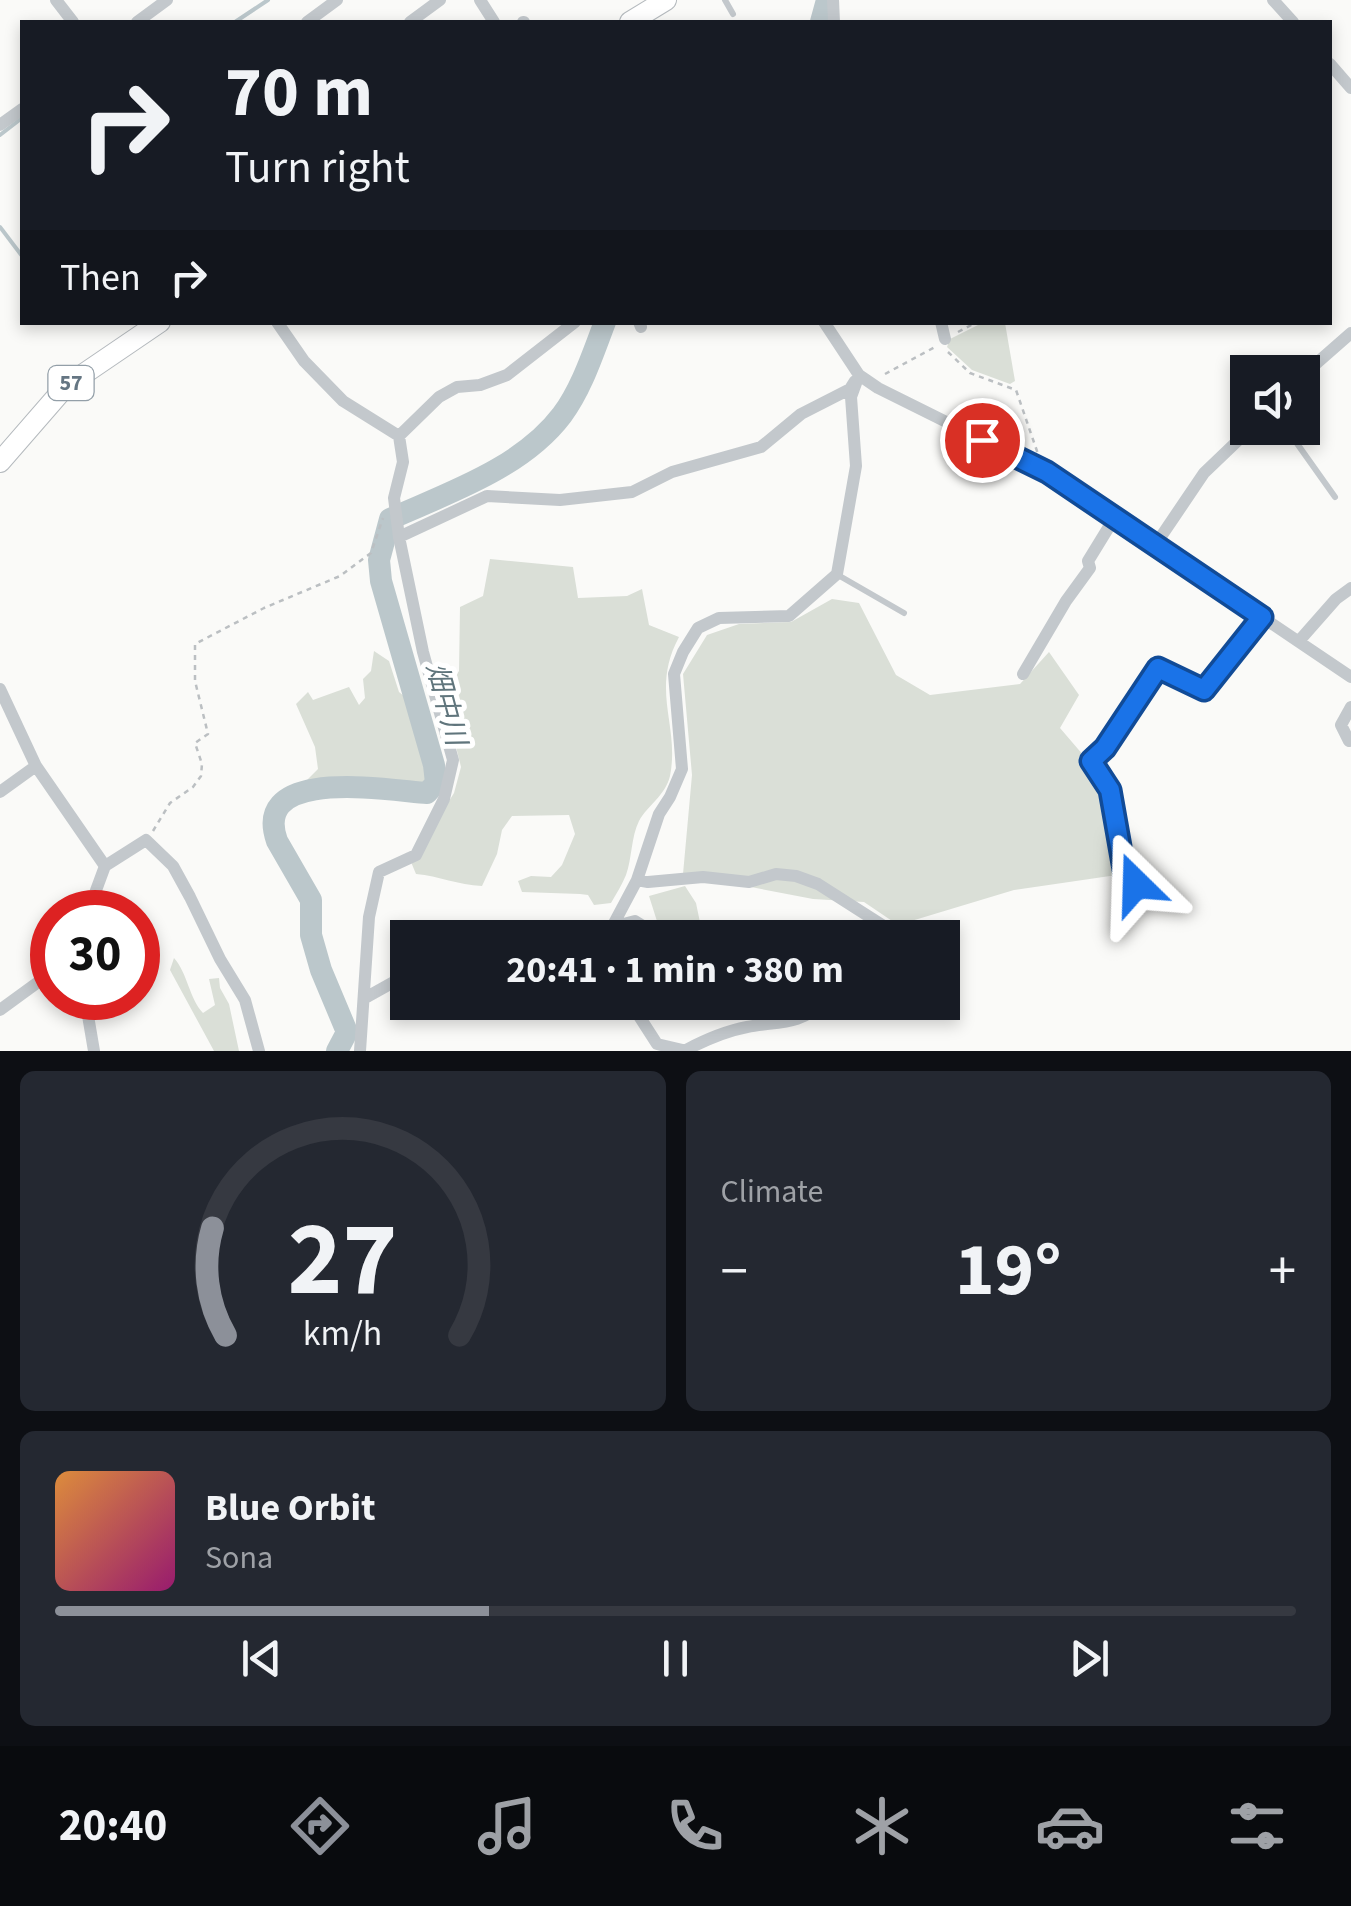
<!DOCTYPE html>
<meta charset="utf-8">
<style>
:root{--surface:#171b24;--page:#242831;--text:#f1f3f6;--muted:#9ea1a6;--line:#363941;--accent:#8c9099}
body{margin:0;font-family:"Source Sans 3","Noto Sans JP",sans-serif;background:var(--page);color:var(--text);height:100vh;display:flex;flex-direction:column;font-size:38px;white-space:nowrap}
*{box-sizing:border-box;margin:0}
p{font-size:32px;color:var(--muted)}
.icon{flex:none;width:55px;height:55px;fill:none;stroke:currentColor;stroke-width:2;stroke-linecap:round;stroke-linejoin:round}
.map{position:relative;height:1051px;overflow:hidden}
.drawer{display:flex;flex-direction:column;gap:20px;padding:20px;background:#0d0f14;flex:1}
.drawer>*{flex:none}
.guide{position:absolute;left:20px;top:20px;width:1312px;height:305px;border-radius:0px;box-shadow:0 5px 15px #0003;background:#171b24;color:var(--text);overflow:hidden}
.tools{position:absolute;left:1230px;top:355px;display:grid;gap:20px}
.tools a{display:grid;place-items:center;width:90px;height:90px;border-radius:0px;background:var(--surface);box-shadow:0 5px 15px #0003;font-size:50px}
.speed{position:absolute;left:30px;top:890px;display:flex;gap:20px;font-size:50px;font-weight:700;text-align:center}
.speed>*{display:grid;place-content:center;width:130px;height:130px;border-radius:50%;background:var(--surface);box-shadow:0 5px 15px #0003;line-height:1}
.speed .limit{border:15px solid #d22;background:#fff;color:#111}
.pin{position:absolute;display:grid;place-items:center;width:85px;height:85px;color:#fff;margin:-42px;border:5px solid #fff;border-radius:50%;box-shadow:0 2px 10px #0007}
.me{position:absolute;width:110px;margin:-55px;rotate:338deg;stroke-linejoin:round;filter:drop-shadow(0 0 8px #0008)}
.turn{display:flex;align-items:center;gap:35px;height:210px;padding:0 40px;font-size:45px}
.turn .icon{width:130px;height:130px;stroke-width:2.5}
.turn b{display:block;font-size:70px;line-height:85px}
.then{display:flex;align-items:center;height:95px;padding:0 40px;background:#0003;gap:20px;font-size:38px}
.big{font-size:75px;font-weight:700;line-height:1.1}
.drawer .card{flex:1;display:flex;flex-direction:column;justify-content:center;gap:15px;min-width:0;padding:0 35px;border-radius:15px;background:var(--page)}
.drawer .dial{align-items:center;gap:0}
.dial svg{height:260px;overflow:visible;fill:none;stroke:var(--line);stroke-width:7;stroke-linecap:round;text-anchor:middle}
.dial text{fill:var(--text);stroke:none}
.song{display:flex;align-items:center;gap:30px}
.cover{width:120px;height:120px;border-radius:15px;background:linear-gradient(135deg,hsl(30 70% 55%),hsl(320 70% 35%))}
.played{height:10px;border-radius:5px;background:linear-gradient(90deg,var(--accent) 35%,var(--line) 35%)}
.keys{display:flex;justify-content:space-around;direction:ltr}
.heat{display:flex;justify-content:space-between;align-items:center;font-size:55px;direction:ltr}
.drawer .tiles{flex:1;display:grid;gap:20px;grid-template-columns:1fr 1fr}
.card:last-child{grid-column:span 2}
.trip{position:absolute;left:390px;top:920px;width:570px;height:100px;border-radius:0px;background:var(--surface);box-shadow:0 5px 15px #0003;font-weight:700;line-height:100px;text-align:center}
.tab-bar{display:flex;height:160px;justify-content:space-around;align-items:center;background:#090b0e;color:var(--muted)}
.tab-bar .icon{width:70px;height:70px}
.tab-bar .on{color:var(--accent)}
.tab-bar b{font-size:45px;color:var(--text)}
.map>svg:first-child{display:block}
.green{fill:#dadfd7}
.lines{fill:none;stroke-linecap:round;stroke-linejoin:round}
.stream{stroke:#bbc7cb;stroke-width:4}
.river{stroke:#bbc7cb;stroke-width:22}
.primary-casing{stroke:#b5babe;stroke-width:22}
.path{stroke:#bbbfc2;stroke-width:2.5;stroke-dasharray:5 5;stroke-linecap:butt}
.lane{stroke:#c3c8cc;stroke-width:6}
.street{stroke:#c3c8cc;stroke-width:12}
.primary{stroke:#fff;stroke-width:20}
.route-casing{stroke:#114b97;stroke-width:25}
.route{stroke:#1a73e8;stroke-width:18}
.labels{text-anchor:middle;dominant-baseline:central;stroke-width:10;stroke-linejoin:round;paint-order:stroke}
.shield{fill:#fff;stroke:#939fa8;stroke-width:2.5}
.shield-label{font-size:22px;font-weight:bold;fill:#657683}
.water-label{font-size:28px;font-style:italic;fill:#60757c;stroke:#fff}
</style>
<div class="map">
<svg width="1351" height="1051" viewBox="0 0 1351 1051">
<rect width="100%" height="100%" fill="#fafaf8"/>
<path class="green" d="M982,323h23l10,58 -5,3 -38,-14 -25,-23 3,-8z
M490,559l83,8 5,31 49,-2 15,-7 7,36 30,12c-29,54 1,88 -9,139 -5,20 -22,29 -31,45 -8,16 -7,37 -13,54 -4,10 -10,19 -15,28l-17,2 -6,-10 -8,-1 -58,-2 -4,-11 13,-5 20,1 11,-12 13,-31 -6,-19 -57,1 -10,14 -5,24 -15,32c-24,-1 -43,-10 -66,-12l-5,-12 43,-69 7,-26 -18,-73 16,-23 1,-64 23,-11z
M832,599l27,4 37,72 34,20 90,-11 29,-32 30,43 -19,33 24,28 24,44 9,75 -103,15 -116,35 -34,-23 -51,-3 -130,-25 9,-99 -9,-101 24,-39 32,-11 52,-2z
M374,651l15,10 10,31 11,9 21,65 2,15 -9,7 -94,-8 -25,2 13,-13 -3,-22 -19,-43 12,-12 5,8 36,-13 10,18 6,-7 -2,-19 8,-8z
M685,886l11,17 7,34h-41l-13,-41z
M174,958c14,16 15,40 29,55l12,-8 -6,-26 10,-1 1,10 9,16 10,47h-25l-44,-81z
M649,1003h60l-2,14 -54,-4z"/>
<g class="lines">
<path class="stream" d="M235,22l33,-22
M0,135l22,-17
M0,227l22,29"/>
<path class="river" d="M821,22l6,-22
M337,1051l10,-19 -26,-62 -10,-35v-35l-34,-59c-27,-76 115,-50 150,-48l9,-10 -2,-18 -53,-184 -2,-21 11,-41c58,-26 132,-51 172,-104 20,-27 31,-62 43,-93"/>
<defs>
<path id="primary" d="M630,22l36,-22
M0,462l66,-76 94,-64"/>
</defs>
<use href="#primary" class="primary-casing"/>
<path class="path" d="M958,332l19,-10
M948,352l22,21 46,17 22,64
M885,374l50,-27
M153,831l17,-28 23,-16 8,-11 1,-12 -7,-21 13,-9 -13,-53v-37l69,-36 76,-32 31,-23 12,-35"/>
<path class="lane" d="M725,0l8,14
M1286,428l49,69
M838,575l66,38"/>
<path class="street" d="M56,0l17,22
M480,0l14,22
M833,0l1,22
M1273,0l20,22
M137,22l30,-22
M307,22l30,-22
M410,22l30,-22
M523,22h1
M1330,64l21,24
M0,125l22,-16
M277,322l27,39 39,40 56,35 4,26 -9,36 5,39 24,115 30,108 -9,39 -28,56 -37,17 -10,45 -9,134
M639,322l2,5
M824,322l35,53 19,13 169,84 304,205
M941,322l4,17
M1302,376l49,-43
M399,436l40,-39 18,-10 23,-2 27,-10 68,-53
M399,537l88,-41 73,4 72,-8 40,-20 89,-25 40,-33 49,-25 5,-8
M1156,544l48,-71 47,-45
M1299,641l37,-42 15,-11
M1023,674l43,-73 24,-33 -2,-7 27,-44
M0,689l36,77 69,100
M1349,741l-8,-16 10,-18
M0,792l36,-26
M637,880l11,2 55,-5 46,5 27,-8 20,2 22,8 72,46 2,8
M1137,884l-12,-9 -15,-85 -19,-29 14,-13 53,-80 45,22 59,-73
M88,912l17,-46 41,-26 27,26 17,31 30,62 25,41 14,51
M612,927l23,-6 8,5
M611,938l1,-11 25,-47 22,-66 11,-17 12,-28 -8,-95 9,-22 15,-24 21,-10 70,-2 48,-42 19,-108 -5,-69 8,-22
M85,998l9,53
M365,998l43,-24
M630,1002l27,42 30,7
M0,1010l52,-38
M686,1050c19,-10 40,-19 61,-23 30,-6 53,-1 76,-25"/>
<use href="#primary" class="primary"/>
</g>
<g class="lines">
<defs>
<path id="route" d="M982,440l65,32 215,145 -58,73 -46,-22 -53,80 -14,13 19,29 15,85 11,9"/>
</defs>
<use href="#route" class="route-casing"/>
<use href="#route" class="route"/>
</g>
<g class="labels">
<rect class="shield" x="48.5" y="366" width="45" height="34" rx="8"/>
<g class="shield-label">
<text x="71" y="383">57</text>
</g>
<g class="water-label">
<text transform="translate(446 704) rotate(75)">畑中川</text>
</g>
</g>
</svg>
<div class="tools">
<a><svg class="icon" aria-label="sound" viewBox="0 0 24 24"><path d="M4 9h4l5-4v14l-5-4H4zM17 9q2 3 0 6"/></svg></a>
</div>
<div class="speed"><div class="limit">30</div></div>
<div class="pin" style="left:982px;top:440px;background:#d93025"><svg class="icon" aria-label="arrive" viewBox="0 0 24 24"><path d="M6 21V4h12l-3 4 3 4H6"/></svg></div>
<svg class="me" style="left:1136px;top:884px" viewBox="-20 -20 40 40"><path d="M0-17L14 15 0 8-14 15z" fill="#1a73e8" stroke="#fff" stroke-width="4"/></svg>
<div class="trip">20:41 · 1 min · 380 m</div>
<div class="guide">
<div class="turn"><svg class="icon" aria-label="right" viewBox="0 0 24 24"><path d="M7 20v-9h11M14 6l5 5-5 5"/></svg><div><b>70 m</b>Turn right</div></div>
<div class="then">Then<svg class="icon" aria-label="right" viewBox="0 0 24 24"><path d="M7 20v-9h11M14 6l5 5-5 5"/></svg></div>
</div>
</div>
<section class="drawer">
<div class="tiles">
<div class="card dial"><svg viewBox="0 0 100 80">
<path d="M14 69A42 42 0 1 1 86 69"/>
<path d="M14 69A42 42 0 0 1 10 36" stroke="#8c9099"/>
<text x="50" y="56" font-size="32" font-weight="700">27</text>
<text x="50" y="72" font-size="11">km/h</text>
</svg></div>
<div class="card"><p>Climate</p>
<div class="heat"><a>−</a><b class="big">19°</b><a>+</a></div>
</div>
<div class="card">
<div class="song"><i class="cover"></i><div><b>Blue Orbit</b><p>Sona</p></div></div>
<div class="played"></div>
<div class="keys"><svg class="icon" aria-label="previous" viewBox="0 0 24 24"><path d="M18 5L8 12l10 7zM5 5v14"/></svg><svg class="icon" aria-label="pause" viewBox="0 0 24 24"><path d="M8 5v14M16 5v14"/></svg><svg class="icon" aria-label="next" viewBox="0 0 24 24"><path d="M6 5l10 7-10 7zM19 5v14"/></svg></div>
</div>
</div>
</section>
<nav class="tab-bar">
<b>20:40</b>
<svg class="icon on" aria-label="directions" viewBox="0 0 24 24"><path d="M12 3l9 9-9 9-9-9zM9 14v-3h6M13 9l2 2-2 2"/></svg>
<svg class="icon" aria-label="music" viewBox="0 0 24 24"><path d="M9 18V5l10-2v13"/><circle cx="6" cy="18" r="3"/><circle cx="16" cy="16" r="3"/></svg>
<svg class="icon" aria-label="phone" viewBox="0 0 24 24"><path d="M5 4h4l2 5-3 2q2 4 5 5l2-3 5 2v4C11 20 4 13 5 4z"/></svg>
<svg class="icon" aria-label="climate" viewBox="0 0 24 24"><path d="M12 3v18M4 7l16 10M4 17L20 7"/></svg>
<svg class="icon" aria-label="car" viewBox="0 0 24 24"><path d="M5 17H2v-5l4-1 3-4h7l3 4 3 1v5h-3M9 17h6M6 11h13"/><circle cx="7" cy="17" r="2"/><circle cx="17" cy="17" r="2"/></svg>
<svg class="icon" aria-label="filters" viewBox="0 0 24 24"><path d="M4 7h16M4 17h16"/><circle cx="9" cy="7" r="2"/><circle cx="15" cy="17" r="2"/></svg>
</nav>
